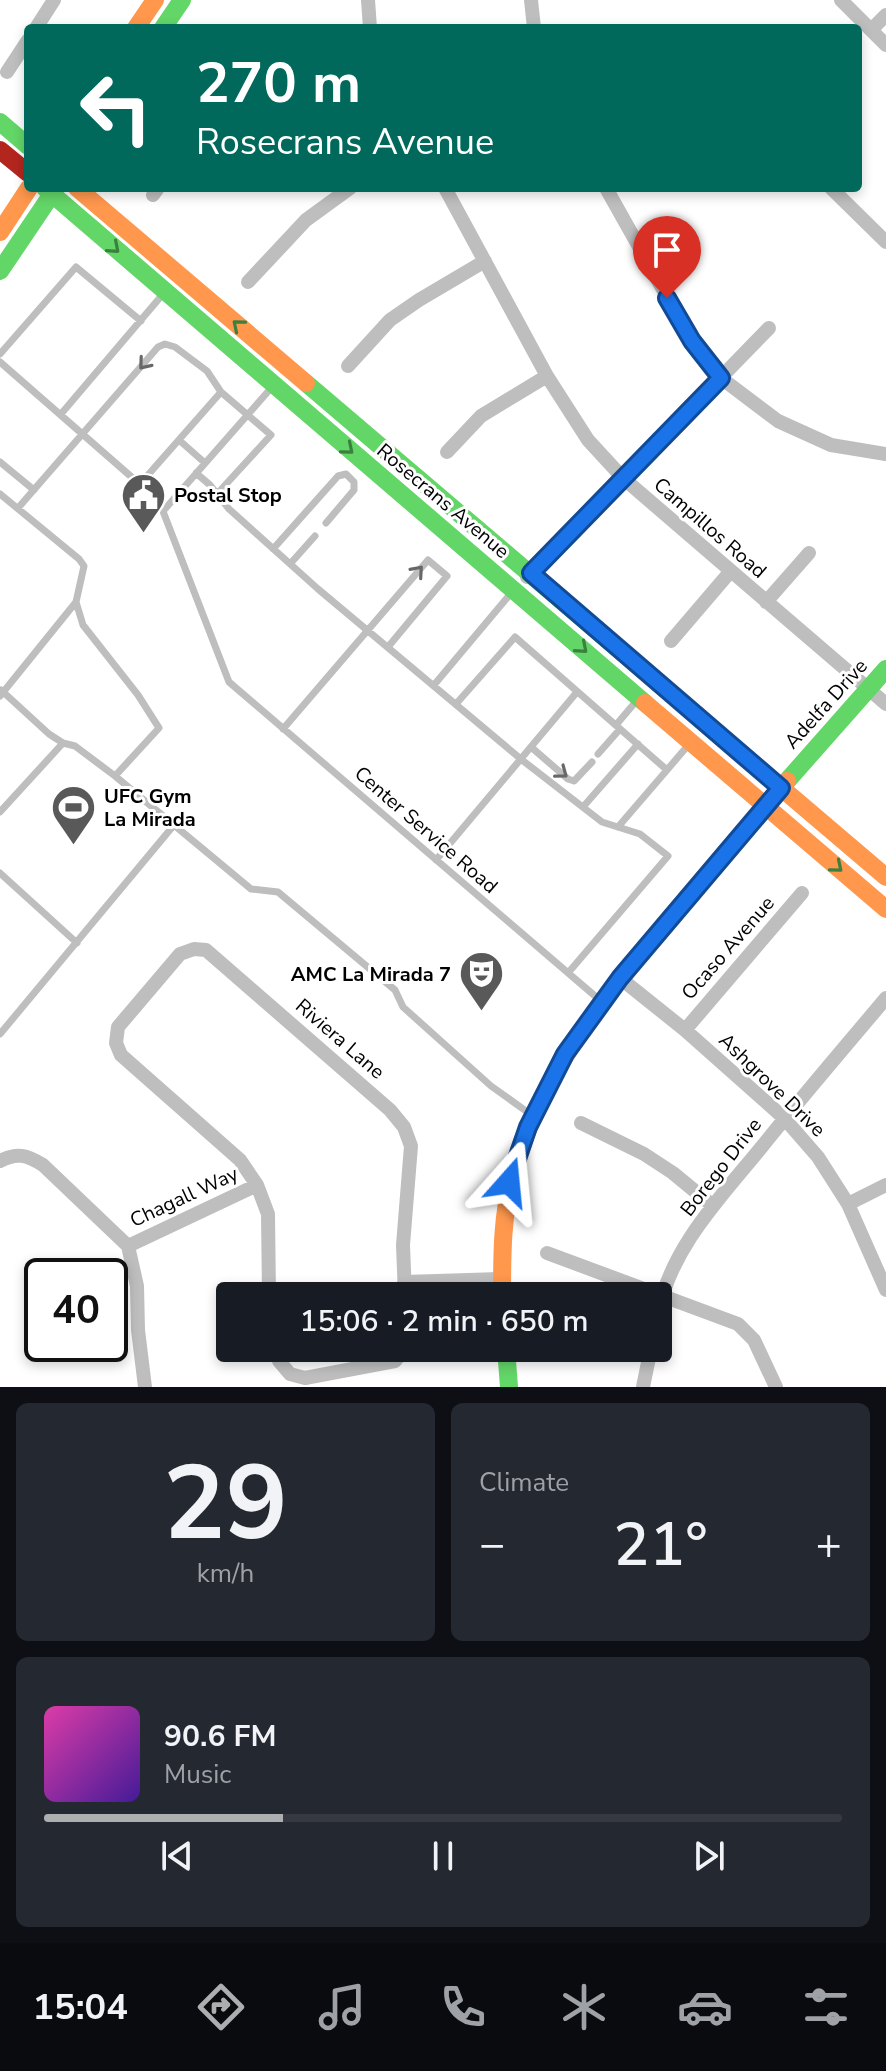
<!DOCTYPE html>
<meta charset="utf-8">
<style>
:root{--surface:#171b24;--page:#242831;--text:#f1f3f6;--muted:#9ea1a6;--line:#363941;--accent:#adaeaf}
body{margin:0;font-family:"Nunito Sans",sans-serif;background:var(--page);color:var(--text);height:100vh;display:flex;flex-direction:column;font-size:30px;white-space:nowrap}
*{box-sizing:border-box;margin:0}
p{font-size:26px;color:var(--muted)}
.icon{flex:none;width:44px;height:44px;fill:none;stroke:currentColor;stroke-width:2;stroke-linecap:round;stroke-linejoin:round}
.map{position:relative;height:1387px;overflow:hidden}
.panel{display:flex;flex-direction:column;gap:16px;padding:16px;background:#0d0f14;flex:1}
.panel>*{flex:none}
.guide{position:absolute;left:24px;top:24px;width:838px;height:168px;border-radius:8px;box-shadow:0 4px 12px #0003;background:#00695c;color:#fff;overflow:hidden}
.speed{position:absolute;left:24px;top:1258px;display:flex;gap:16px;font-size:40px;font-weight:700;text-align:center}
.speed>*{display:grid;place-content:center;width:104px;height:104px;border-radius:50%;background:var(--surface);box-shadow:0 4px 12px #0003;line-height:1}
.speed .limit{border:4px solid #111;border-radius:12px;background:#fff;color:#111}
.pin{position:absolute;display:grid;place-items:center;width:68px;height:68px;color:#fff;margin:-82px -34px;border-radius:50% 50% 50% 0;rotate:-45deg;box-shadow:0 0 8px #0007}
.pin .icon{rotate:45deg}
.me{position:absolute;width:88px;margin:-44px;rotate:18deg;stroke-linejoin:round;filter:drop-shadow(0 0 6px #0008)}
.turn{display:flex;align-items:center;gap:28px;height:168px;padding:0 40px;font-size:36px}
.turn .icon{width:104px;height:104px;stroke-width:2.5}
.turn b{display:block;font-size:56px;line-height:68px}
.big{font-size:60px;font-weight:600;line-height:1.1}
.panel .card{flex:1;display:flex;flex-direction:column;justify-content:center;gap:12px;min-width:0;padding:0 28px;border-radius:12px;background:var(--page)}
.panel .dial{align-items:center;gap:0}
.dial b{font-size:104px;line-height:1}
.song{display:flex;align-items:center;gap:24px}
.cover{width:96px;height:96px;border-radius:12px;background:linear-gradient(135deg,hsl(320 70% 55%),hsl(260 70% 35%))}
.played{height:8px;border-radius:4px;background:linear-gradient(90deg,var(--accent) 30%,var(--line) 30%)}
.keys{display:flex;justify-content:space-around;direction:ltr}
.heat{display:flex;justify-content:space-between;align-items:center;font-size:44px;direction:ltr}
.panel .tiles{flex:1;display:grid;gap:16px;grid-template-columns:1fr 1fr}
.card:last-child{grid-column:span 2}
.trip{position:absolute;left:216px;top:1282px;width:456px;height:80px;border-radius:8px;background:var(--surface);box-shadow:0 4px 12px #0003;font-weight:600;line-height:80px;text-align:center}
.tab-bar{display:flex;height:128px;justify-content:space-around;align-items:center;background:#090b0e;color:var(--muted)}
.tab-bar .icon{width:56px;height:56px}
.tab-bar .current{color:var(--accent)}
.tab-bar b{font-size:36px;color:var(--text)}
.map>svg:first-child{display:block}
.lines{fill:none;stroke-linecap:round;stroke-linejoin:round}
.lane{stroke:#bebebe;stroke-width:7}
.street{stroke:#bebebe;stroke-width:14}
.fast{stroke:#63d668;stroke-width:18}
.slow{stroke:#ff974d;stroke-width:18}
.jam{stroke:#b3261e;stroke-width:18}
.oneway{stroke:#3b803e}
.oneway2{stroke:#686868}
.route-casing{stroke:#114b97;stroke-width:20}
.route{stroke:#1a73e8;stroke-width:14}
.labels{text-anchor:middle;dominant-baseline:central;stroke-width:6;stroke-linejoin:round;paint-order:stroke}
.poi-label{font-size:20px;font-weight:bold;fill:#000;stroke:#fff;text-anchor:start}
.street-label{font-size:20px;fill:#000;stroke:#fff}
</style>
<div class="map">
<svg width="886" height="1387" viewBox="0 0 886 1387">
<rect width="100%" height="100%" fill="#fff"/>
<g class="lines">
<path class="lane" d="M0,354l76,-87 65,54
M0,362l159,139 70,181 373,320
M61,414l102,-120
M179,440l26,23
M0,462l34,28
M196,473l14,12 19,24 89,80 204,171 80,62 38,12 28,22 -100,117
M140,484l81,-92
M0,494l79,65 5,7 -8,36 7,23 55,70 21,33 -44,48
M18,508l140,-161 7,-3 10,3 32,24 14,21 50,43 -54,59
M164,510l108,-123
M273,549l65,-73 8,-2 8,8v8l-28,33
M290,564l25,-28
M434,685l78,-93
M1,690l48,44 14,9
M0,696l76,-94
M456,704l59,-67 152,133 23,-27
M616,725l22,-26
M283,729l145,-169 19,16 -59,71
M531,747l37,32 6,2 18,-19
M598,754l22,-25
M583,807l55,-63
M0,812l63,-69 12,3 40,30 136,113 27,3 117,98 8,17 88,79 42,30
M618,827l49,-57
M436,860l141,-168
M0,873l77,70
M0,1034l174,-209"/>
<path class="street" d="M368,0l2,28
M531,0l3,28
M841,0l45,45
M36,28l18,-28
M871,30l15,-15
M7,72l21,-32
M445,188l102,188 41,64 35,38 263,226
M606,188l86,153 29,37 57,43 53,24 55,9
M831,188l55,54
M153,195l5,-7
M643,256l37,-21
M248,282l58,-62 44,-32
M348,366l42,-46 29,-20 66,-39
M447,452l34,-36 66,-40
M527,577l242,-249
M766,602l43,-49
M671,641l59,-69
M620,978l65,52 99,88 34,39 30,47 38,86
M685,1030l117,-137
M581,1123l63,31 29,19 40,33
M0,1161c17,-9 27,-6 43,4l85,81 9,40 1,44 7,57
M848,1204l38,-19
M128,1246l129,-61
M547,1253l191,71 16,16 22,47
M404,1282l96,-3
M269,1296l-1,-82 -11,-29 -17,-25 -119,-105 -5,-12 2,-16 62,-73 14,-5 12,1 184,160 14,17 7,19 -8,99 2,51
M658,1313c13,-65 61,-114 102,-164 41,-51 84,-101 126,-151
M277,1348l2,13 11,13 15,4 90,-17 11,-13
M643,1387l8,-39"/>
<path class="fast" d="M163,28l19,-28
M0,122l28,24
M45,188l600,515
M0,271l56,-83
M306,383l325,277
M787,781l99,-112
M506,1348l3,39"/>
<path class="slow" d="M136,28l19,-28
M77,188l229,195
M0,232l29,-44
M631,660l255,217
M645,703l241,206
M502,1296c0,-41 0,-81 11,-121 26,-102 97,-186 163,-264 37,-43 74,-87 111,-130"/>
<path class="jam" d="M0,150l28,23"/>
</g>
<defs><path id="oneway-chevron" d="M-2-3.5L2.5 0L-2 3.5" fill="none" stroke-width="1.6" stroke-linecap="round" stroke-linejoin="round" transform="scale(2)"/></defs>
<g class="oneway">
<use href="#oneway-chevron" transform="translate(114 248) rotate(41)"/>
<use href="#oneway-chevron" transform="translate(238 325) rotate(-140)"/>
<use href="#oneway-chevron" transform="translate(348 449) rotate(40)"/>
<use href="#oneway-chevron" transform="translate(582 648) rotate(41)"/>
<use href="#oneway-chevron" transform="translate(837 867) rotate(40)"/>
</g>
<g class="oneway2">
<use href="#oneway-chevron" transform="translate(144 364) rotate(130)"/>
<use href="#oneway-chevron" transform="translate(418 571) rotate(-49)"/>
<use href="#oneway-chevron" transform="translate(562 773) rotate(37)"/>
</g>
<g class="lines">
<defs>
<path id="route" d="M509,1182l19,-55 37,-73 55,-76 161,-190 -250,-215 190,-195 -29,-37 -25,-43"/>
</defs>
<use href="#route" class="route-casing"/>
<use href="#route" class="route"/>
</g>
<defs>
<symbol id="civic-pin" viewBox="-11 -11 22 30"><path d="M0 17L-7.5 6A9.5 9.5 0 1 1 7.5 6Z" fill="#595959" stroke="#fff"/><path d="M-.6-6.5H3V-4.5H.6V-3L4-1V1h2V6H-6V1h2V-1L-.6-3ZM-1.2 2.5V6h2.4V2.5Z" fill="#fff"/></symbol>
<symbol id="stadium-pin" viewBox="-11 -11 22 30"><path d="M0 17L-7.5 6A9.5 9.5 0 1 1 7.5 6Z" fill="#595959" stroke="#fff"/><path d="M0-5a6.5 5 0 1 0 0 10a6.5 5 0 1 0 0-10ZM-3.5-1.8h7v3.6h-7Z" fill="#fff"/></symbol>
<symbol id="theatre-pin" viewBox="-11 -11 22 30"><path d="M0 17L-7.5 6A9.5 9.5 0 1 1 7.5 6Z" fill="#595959" stroke="#fff"/><path d="M-5-5.5Q0-4 5-5.5V0Q5 5 0 6Q-5 5-5 0ZM-3.3-2.5H-1v1.5H-3.3ZM1-2.5H3.3v1.5H1ZM-2.8 1Q0 5.5 2.8 1Z" fill="#fff"/></symbol>
</defs>
<g fill-rule="evenodd">
<use href="#civic-pin" x="118" y="470" width="51" height="69"/>
<use href="#stadium-pin" x="48" y="782" width="51" height="69"/>
<use href="#theatre-pin" x="456" y="948" width="51" height="69"/>
</g>
<g class="labels">
<g class="poi-label">
<text x="174" y="495">Postal Stop</text>
<text x="104" y="796">UFC Gym<tspan x="104" dy="23">La Mirada</tspan></text>
<text x="451" y="974" text-anchor="end">AMC La Mirada 7</text>
</g>
<g class="street-label">
<text transform="translate(443 501) rotate(40)">Rosecrans Avenue</text>
<text transform="translate(710 528) rotate(41)">Campillos Road</text>
<text transform="translate(826 704) rotate(-48)">Adelfa Drive</text>
<text transform="translate(426 830) rotate(41)">Center Service Road</text>
<text transform="translate(728 948) rotate(-49)">Ocaso Avenue</text>
<text transform="translate(340 1039) rotate(41)">Riviera Lane</text>
<text transform="translate(772 1085) rotate(44)">Ashgrove Drive</text>
<text transform="translate(721 1167) rotate(-52)">Borego Drive</text>
<text transform="translate(184 1197) rotate(-25)">Chagall Way</text>
</g>
</g>
</svg>
<div class="speed"><div class="limit">40</div></div>
<div class="pin" style="left:667px;top:298px;background:#d93025"><svg class="icon" aria-label="arrive" viewBox="0 0 24 24"><path d="M6 21V4h12l-3 4 3 4H6"/></svg></div>
<svg class="me" style="left:509px;top:1182px" viewBox="-20 -20 40 40"><path d="M0-17L14 15 0 8-14 15z" fill="#1a73e8" stroke="#fff" stroke-width="4"/></svg>
<div class="trip">15:06 · 2 min · 650 m</div>
<div class="guide">
<div class="turn"><svg class="icon" aria-label="left" viewBox="0 0 24 24"><path d="M17 20v-9H6M10 6l-5 5 5 5"/></svg><div><b>270 m</b>Rosecrans Avenue</div></div>
</div>
</div>
<section class="panel">
<div class="tiles">
<div class="card dial"><b>29</b><p>km/h</p></div>
<div class="card"><p>Climate</p>
<div class="heat"><a>−</a><b class="big">21°</b><a>+</a></div>
</div>
<div class="card">
<div class="song"><i class="cover"></i><div><b>90.6 FM</b><p>Music</p></div></div>
<div class="played"></div>
<div class="keys"><svg class="icon" aria-label="previous" viewBox="0 0 24 24"><path d="M18 5L8 12l10 7zM5 5v14"/></svg><svg class="icon" aria-label="pause" viewBox="0 0 24 24"><path d="M8 5v14M16 5v14"/></svg><svg class="icon" aria-label="next" viewBox="0 0 24 24"><path d="M6 5l10 7-10 7zM19 5v14"/></svg></div>
</div>
</div>
</section>
<nav class="tab-bar">
<b>15:04</b>
<svg class="icon current" aria-label="directions" viewBox="0 0 24 24"><path d="M12 3l9 9-9 9-9-9zM9 14v-3h6M13 9l2 2-2 2"/></svg>
<svg class="icon" aria-label="music" viewBox="0 0 24 24"><path d="M9 18V5l10-2v13"/><circle cx="6" cy="18" r="3"/><circle cx="16" cy="16" r="3"/></svg>
<svg class="icon" aria-label="phone" viewBox="0 0 24 24"><path d="M5 4h4l2 5-3 2q2 4 5 5l2-3 5 2v4C11 20 4 13 5 4z"/></svg>
<svg class="icon" aria-label="climate" viewBox="0 0 24 24"><path d="M12 3v18M4 7l16 10M4 17L20 7"/></svg>
<svg class="icon" aria-label="car" viewBox="0 0 24 24"><path d="M5 17H2v-5l4-1 3-4h7l3 4 3 1v5h-3M9 17h6M6 11h13"/><circle cx="7" cy="17" r="2"/><circle cx="17" cy="17" r="2"/></svg>
<svg class="icon" aria-label="filters" viewBox="0 0 24 24"><path d="M4 7h16M4 17h16"/><circle cx="9" cy="7" r="2"/><circle cx="15" cy="17" r="2"/></svg>
</nav>
